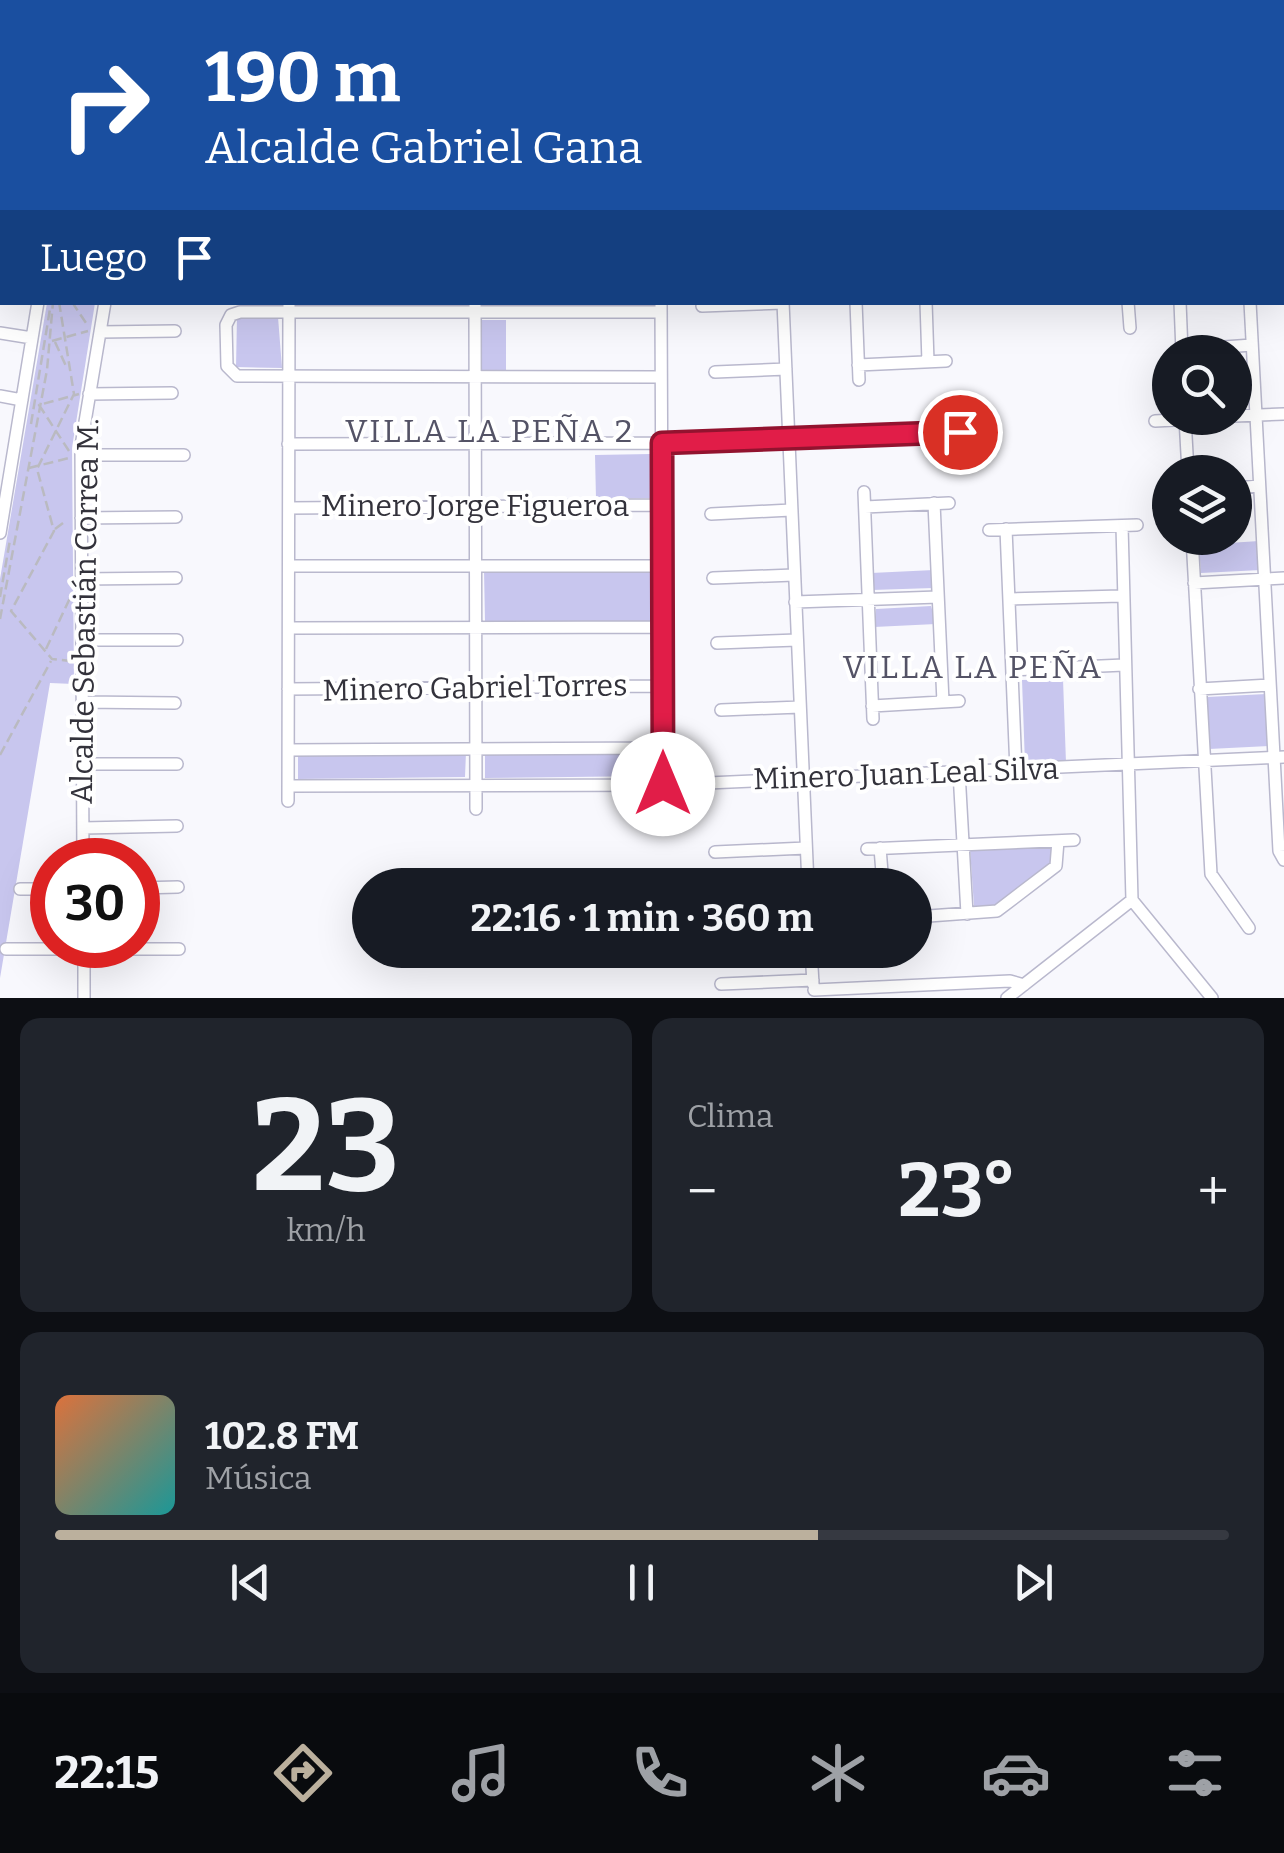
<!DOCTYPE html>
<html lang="es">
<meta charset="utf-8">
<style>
:root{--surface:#171b24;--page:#20242c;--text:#f1f3f6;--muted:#9ea1a6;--line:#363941;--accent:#bbb09d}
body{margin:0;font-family:Bitter,serif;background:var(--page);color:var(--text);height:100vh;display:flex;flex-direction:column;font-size:38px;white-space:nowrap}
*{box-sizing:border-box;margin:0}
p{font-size:32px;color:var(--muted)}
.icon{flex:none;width:55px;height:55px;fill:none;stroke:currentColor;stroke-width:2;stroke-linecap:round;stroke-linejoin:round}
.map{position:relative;height:998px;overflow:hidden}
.side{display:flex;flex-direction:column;gap:20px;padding:20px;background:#0d0f14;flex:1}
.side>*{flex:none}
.banner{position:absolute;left:0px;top:0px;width:1285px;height:305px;box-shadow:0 10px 40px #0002;background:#1a4fa0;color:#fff;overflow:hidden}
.fabs{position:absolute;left:1152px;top:335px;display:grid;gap:20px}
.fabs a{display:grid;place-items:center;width:100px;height:100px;border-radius:50%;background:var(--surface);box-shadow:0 10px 40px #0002;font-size:50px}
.speed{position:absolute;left:30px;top:838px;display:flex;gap:20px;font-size:50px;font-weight:700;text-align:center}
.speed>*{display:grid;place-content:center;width:130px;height:130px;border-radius:50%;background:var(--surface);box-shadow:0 10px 40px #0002;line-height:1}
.speed .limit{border:15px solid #d22;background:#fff;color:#111}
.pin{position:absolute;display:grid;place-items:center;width:85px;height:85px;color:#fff;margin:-42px;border:5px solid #fff;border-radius:50%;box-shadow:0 2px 10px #0007}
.me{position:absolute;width:110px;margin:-55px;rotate:0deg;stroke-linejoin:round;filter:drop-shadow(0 0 8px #0008)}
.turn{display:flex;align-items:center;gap:35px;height:210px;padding:0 40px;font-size:45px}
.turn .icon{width:130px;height:130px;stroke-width:2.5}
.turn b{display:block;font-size:70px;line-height:85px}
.then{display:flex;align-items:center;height:95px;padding:0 40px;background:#0003;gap:20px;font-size:38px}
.big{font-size:75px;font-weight:700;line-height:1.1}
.side .tile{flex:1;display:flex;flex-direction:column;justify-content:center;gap:15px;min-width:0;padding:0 35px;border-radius:20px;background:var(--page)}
.side .dial{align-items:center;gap:0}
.dial b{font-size:130px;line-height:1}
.song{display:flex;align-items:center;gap:30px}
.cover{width:120px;height:120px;border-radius:15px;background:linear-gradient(135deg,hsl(20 70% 55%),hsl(180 70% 35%))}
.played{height:10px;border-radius:5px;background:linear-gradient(90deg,var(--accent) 65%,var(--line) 65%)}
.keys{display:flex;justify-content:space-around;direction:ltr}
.heat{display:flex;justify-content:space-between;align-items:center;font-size:55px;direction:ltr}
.side .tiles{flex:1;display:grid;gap:20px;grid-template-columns:1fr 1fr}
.tile:last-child{grid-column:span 2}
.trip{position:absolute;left:352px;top:868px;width:580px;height:100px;border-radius:50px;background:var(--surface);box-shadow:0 10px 40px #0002;font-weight:700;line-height:100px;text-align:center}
.dock{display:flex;height:160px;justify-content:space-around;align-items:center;background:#090b0e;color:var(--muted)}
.dock .icon{width:70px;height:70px}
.dock .active{color:var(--accent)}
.dock b{font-size:45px;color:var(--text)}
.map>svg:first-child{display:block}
.green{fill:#c8c6ee}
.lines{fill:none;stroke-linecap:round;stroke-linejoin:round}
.minor-casing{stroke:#b9b8cd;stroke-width:14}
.path{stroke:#babac0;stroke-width:2.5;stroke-dasharray:10 5;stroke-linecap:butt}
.minor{stroke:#fff;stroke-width:11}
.route-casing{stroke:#92132f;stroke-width:25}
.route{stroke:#e11d48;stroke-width:18}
.labels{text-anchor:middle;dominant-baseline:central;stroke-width:8;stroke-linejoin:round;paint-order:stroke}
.street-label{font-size:30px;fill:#33323b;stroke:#fff}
.neighbourhood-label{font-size:32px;letter-spacing:2.5px;fill:#545366;stroke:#fff}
</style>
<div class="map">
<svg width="1284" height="998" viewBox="0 0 1284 998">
<rect width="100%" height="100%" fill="#f8f8fd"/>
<path class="green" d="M47,303h48l-23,145 2,236 -24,-1 -50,295v-399z
M237,317h41l4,51 -46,-1z
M481,320h25v52h-24z
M650,454v44l-54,1 -1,-44z
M1259,541l2,29 -60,3 -2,-28z
M484,570h171l1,51 -171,1z
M934,570l-1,18 -61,2 -1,-17z
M931,606l5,18 -62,3 2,-18z
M1063,679l3,84 -41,1 -3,-84z
M1266,694l3,52 -60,3 -2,-52z
M652,751v25l-167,2v-26z
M466,752l-1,25 -167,2v-26z
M1050,845l5,4 -2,15 -55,43 -24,-1 -4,-57z"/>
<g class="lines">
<defs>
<path id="minor" d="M224,0l3,2
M518,0l4,2
M711,0l4,2
M843,0l5,2
M1022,0v2
M406,2l2,-2
M494,2l2,-2
M578,2l2,-2
M663,2l1,-2
M832,2l2,-2
M899,2l57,-2
M0,3l2,3
M1282,57h2
M0,73h2
M1282,73l2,-1
M0,112l2,-15
M1282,239h2
M0,269h2
M475,302l1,507
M661,302l2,483
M783,302l25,583
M856,302l3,78
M926,302l2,60
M1128,302l2,26
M1180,302l2,50
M1250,302l29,549 5,9
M702,306l81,-3
M661,312h-421l-9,3 -5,10 1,41 10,10 424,1
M100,332l75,-1
M0,333l32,5
M1182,350l70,-5
M858,365l88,-4
M715,372l71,-3
M89,394l83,-1
M0,396l22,4
M1235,416l49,-2
M1185,418l3,54
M1155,421l57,-3
M288,444l373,-1 299,-10
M81,455h103
M1235,488l24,-2
M864,492l9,227
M934,503l9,199
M865,507l84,-4
M289,508l373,-3
M711,514l80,-4
M81,518l95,-1
M1122,526l10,374 80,98
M1006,529l10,241
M989,530l148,-5
M0,533l38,-231
M1192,538l19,336 38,54
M289,566h373
M713,578l81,-3
M82,579l94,-1
M1194,583l90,-5
M1011,599l110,-3
M795,602l143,-5
M289,628l373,-1
M82,640h95
M717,643l80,-3
M1013,670l111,-5
M288,689l374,-3
M1199,689l71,-4
M82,702l93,1
M872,706l87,-5
M721,710l79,-3
M288,750l375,-2
M83,764h94
M959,772l8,142
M288,786l375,-1 621,-28
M288,801l1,-499
M83,828l94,-2
M880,848l3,37
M867,849l207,-9
M715,852l91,-4
M83,860l-2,-414 24,-144
M138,888l40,-1
M20,889h32
M915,917l82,-6 59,-45 2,-25
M84,945v53
M6,949h173
M811,950l2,34
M721,984l92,-4
M814,990l196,-9 14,4
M1007,998l125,-98"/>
</defs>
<use href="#minor" class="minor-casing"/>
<path class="path" d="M1198,0v2
M163,2l1,-2
M59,302l15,92 -37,75 17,62 -43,80 41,48 18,2
M72,302l16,24
M52,341l36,-10
M55,342l11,24
M31,424l19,-115
M69,451l-30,-46 40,-11
M29,468l40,-10
M55,529l12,-9
M0,597l10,-57
M0,619l47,-249 6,-68
M46,649l24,-51
M0,755l51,-94"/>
<use href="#minor" class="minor"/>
</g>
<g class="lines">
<defs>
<path id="route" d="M663,784l-1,-341 298,-11"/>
</defs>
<use href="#route" class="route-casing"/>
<use href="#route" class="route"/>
</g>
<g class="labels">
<g class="street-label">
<text x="475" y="506">Minero Jorge Figueroa</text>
<text transform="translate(85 611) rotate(-89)">Alcalde Sebastián Correa M.</text>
<text transform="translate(475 688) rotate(-1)">Minero Gabriel Torres</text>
<text transform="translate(906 774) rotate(-2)">Minero Juan Leal Silva</text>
</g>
<g class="neighbourhood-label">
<text x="490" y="431">VILLA LA PEÑA 2</text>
<text x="973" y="667">VILLA LA PEÑA</text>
</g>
</g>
</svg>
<div class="fabs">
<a><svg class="icon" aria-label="search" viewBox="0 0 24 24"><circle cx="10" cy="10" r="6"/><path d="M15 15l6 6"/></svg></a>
<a><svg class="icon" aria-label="layers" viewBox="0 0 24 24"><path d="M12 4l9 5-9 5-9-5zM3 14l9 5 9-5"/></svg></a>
</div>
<div class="speed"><div class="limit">30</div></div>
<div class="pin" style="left:960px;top:432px;background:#d93025"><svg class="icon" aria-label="arrive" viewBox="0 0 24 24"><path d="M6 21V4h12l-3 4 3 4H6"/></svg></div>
<svg class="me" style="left:663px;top:784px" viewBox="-20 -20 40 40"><circle r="19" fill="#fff"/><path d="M0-13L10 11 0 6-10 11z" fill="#e11d48"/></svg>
<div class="trip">22:16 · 1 min · 360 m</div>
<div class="banner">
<div class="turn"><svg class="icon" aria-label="right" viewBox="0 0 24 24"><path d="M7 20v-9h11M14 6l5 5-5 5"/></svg><div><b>190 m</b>Alcalde Gabriel Gana</div></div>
<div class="then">Luego<svg class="icon" aria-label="arrive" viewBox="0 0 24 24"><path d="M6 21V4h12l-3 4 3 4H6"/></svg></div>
</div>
</div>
<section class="side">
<div class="tiles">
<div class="tile dial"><b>23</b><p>km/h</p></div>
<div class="tile"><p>Clima</p>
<div class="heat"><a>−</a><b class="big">23°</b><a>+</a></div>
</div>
<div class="tile">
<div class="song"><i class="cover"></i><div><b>102.8 FM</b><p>Música</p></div></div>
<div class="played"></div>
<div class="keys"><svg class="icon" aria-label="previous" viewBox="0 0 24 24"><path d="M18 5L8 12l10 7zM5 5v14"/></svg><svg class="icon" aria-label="pause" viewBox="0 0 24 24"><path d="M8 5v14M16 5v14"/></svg><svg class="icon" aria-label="next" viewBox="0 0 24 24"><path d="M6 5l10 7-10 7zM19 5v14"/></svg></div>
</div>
</div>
</section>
<nav class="dock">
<b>22:15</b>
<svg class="icon active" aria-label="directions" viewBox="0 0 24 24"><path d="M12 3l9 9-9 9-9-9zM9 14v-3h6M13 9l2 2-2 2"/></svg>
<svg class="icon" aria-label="music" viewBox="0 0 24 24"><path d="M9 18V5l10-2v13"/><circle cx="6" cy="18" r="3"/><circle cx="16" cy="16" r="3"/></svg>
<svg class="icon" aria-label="phone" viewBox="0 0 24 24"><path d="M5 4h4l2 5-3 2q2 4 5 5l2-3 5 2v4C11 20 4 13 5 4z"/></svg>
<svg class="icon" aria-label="climate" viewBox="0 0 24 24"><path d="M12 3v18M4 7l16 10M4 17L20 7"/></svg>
<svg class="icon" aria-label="car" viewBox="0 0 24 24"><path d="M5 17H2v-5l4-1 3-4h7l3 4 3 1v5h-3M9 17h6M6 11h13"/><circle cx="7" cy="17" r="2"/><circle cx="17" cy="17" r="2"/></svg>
<svg class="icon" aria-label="filters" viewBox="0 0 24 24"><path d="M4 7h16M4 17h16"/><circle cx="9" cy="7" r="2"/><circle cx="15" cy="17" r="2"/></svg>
</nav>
